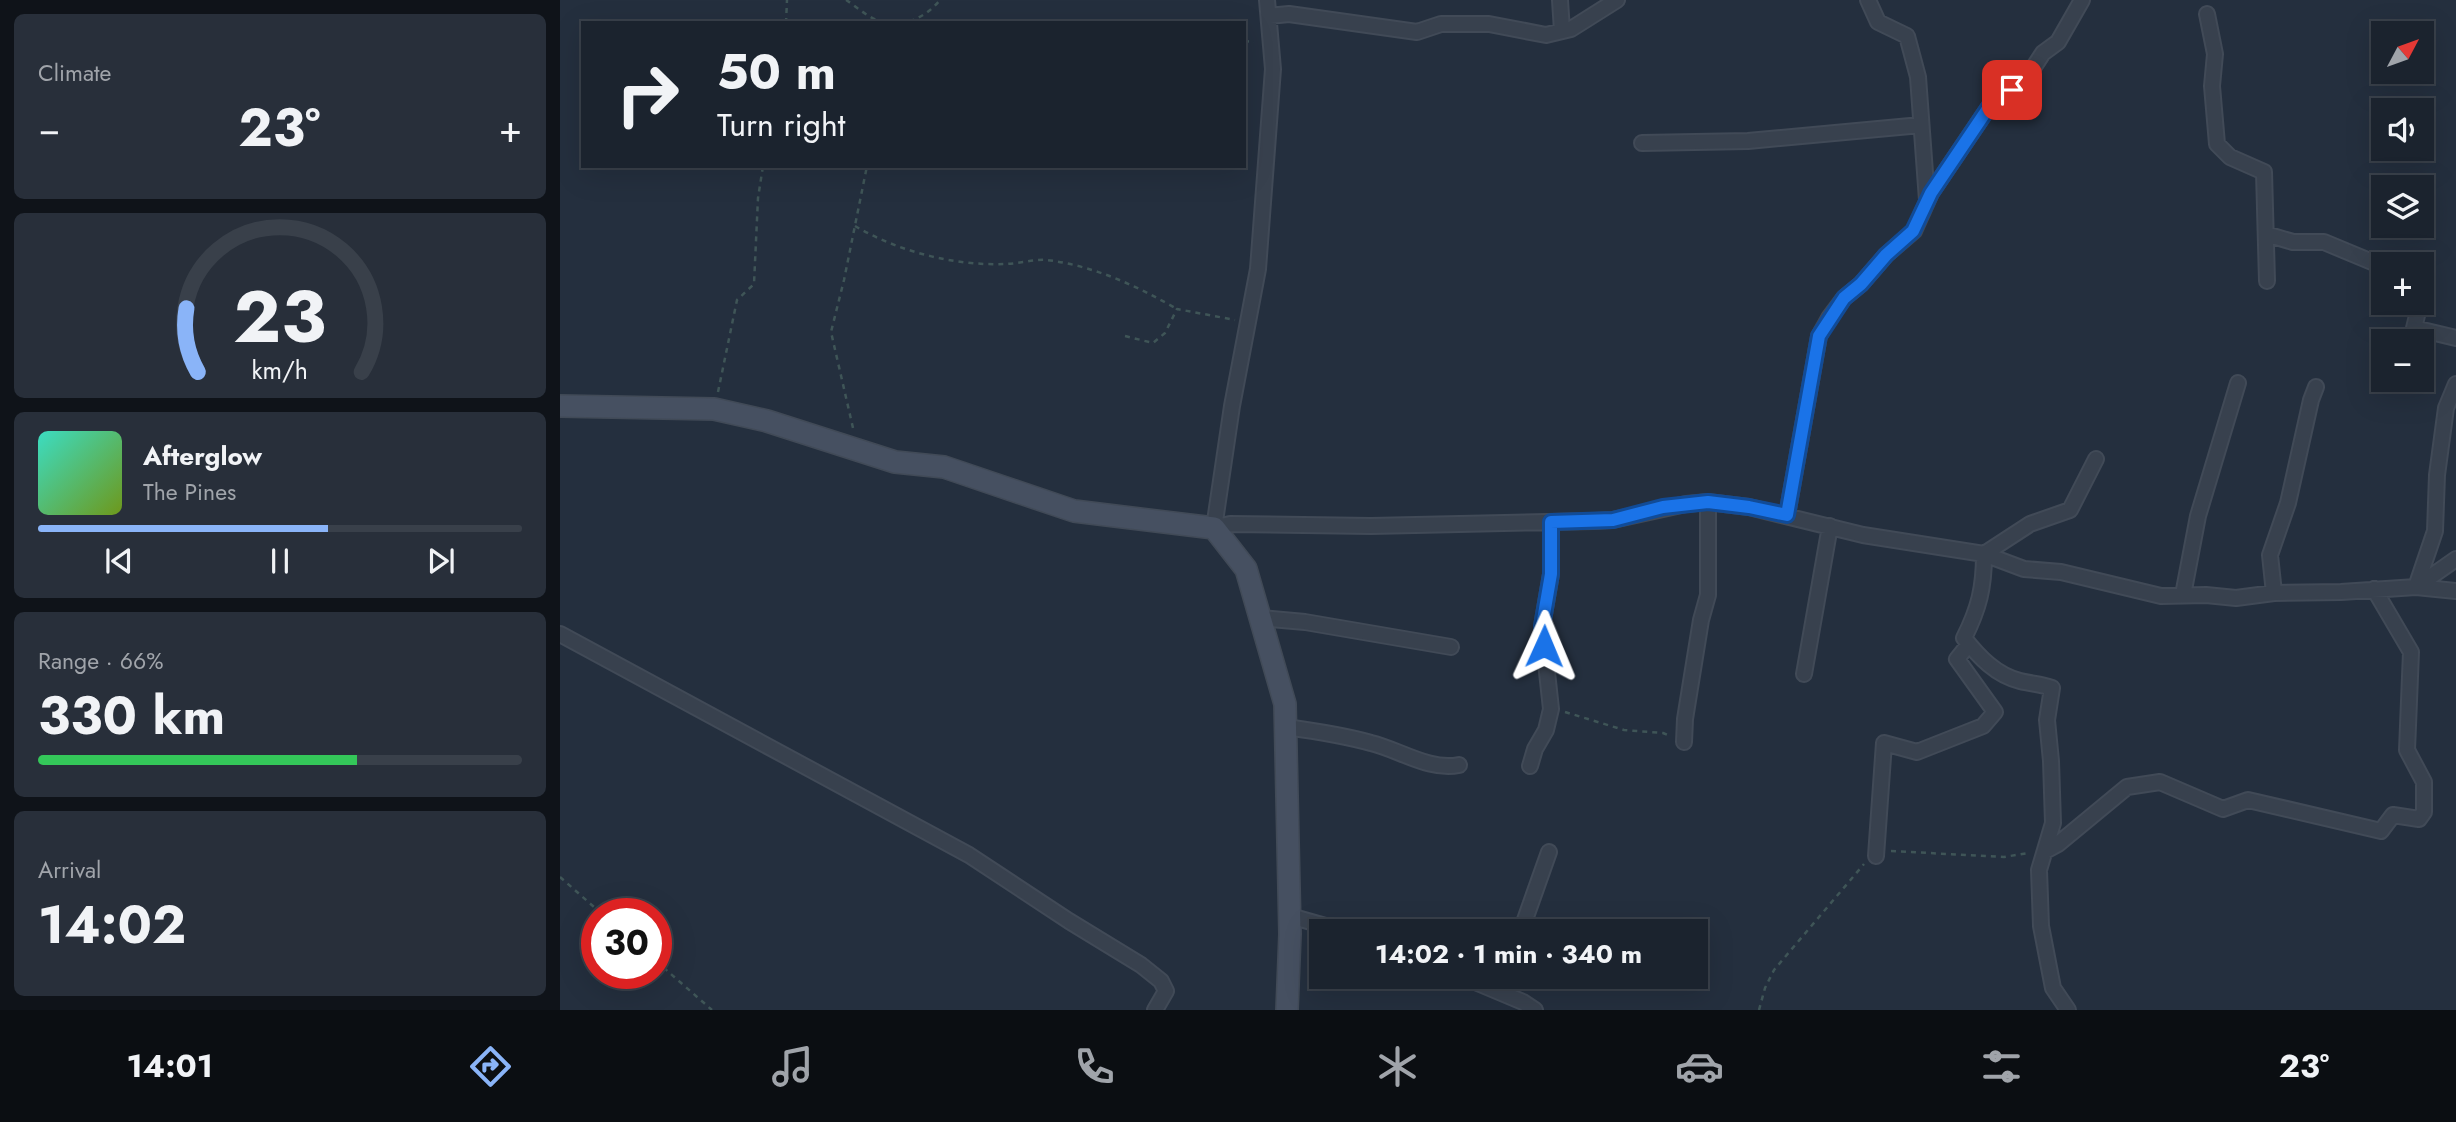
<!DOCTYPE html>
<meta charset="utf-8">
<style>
:root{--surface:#1b232e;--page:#282f3a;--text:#f1f3f6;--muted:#a0a4aa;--line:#39404a;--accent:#8ab4f8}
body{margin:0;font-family:Jost,sans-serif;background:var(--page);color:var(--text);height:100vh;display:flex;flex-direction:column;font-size:26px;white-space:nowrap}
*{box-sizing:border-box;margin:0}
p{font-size:23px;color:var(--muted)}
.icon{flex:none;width:38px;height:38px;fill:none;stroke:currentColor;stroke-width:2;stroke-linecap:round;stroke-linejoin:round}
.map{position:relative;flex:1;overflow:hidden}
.drawer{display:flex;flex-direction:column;gap:14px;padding:14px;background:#0f1319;width:560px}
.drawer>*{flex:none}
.top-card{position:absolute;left:21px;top:21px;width:665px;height:147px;border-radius:0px;box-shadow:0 7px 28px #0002,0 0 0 2px var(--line);background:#1b232e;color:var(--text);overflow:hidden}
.needle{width:46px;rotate:49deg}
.controls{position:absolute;left:1811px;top:21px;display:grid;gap:14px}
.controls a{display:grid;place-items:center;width:63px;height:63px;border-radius:0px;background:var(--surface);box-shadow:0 7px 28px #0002,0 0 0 2px var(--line);font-size:35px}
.speed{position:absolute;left:21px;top:898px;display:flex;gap:14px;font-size:35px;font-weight:700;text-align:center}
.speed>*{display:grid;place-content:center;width:91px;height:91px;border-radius:50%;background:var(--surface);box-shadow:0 7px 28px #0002,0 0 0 2px var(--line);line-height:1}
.speed .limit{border:10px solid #d22;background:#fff;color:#111}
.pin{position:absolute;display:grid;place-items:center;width:60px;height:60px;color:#fff;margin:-30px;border-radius:14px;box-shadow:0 4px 10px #0006}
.me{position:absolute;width:77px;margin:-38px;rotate:1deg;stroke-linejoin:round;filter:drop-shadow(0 0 5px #0008)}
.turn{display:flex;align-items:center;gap:24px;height:147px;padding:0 21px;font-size:32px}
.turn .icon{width:91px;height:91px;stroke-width:2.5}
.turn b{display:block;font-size:49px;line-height:60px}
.big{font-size:52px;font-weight:700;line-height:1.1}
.drawer .card{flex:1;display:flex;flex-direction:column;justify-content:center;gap:10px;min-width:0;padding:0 24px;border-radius:10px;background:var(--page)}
.drawer .dial{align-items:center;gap:0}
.dial svg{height:182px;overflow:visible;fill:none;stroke:var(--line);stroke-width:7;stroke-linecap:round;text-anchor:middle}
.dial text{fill:var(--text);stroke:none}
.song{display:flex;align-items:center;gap:21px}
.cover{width:84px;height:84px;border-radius:10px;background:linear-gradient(135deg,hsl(170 70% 55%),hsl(80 70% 35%))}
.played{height:7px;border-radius:4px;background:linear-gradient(90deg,var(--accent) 60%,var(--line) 60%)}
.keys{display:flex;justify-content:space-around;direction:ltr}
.heat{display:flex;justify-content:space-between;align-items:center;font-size:38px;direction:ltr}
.charge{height:10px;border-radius:5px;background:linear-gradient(90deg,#34c759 66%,var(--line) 0)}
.trip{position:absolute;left:749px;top:919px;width:399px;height:70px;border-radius:0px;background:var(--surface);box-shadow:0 7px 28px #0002,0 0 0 2px var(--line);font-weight:700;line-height:70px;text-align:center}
.tabs{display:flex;height:112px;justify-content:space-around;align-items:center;background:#0b0e12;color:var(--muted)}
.tabs .icon{width:49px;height:49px}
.tabs .current{color:var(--accent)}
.tabs b{font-size:32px;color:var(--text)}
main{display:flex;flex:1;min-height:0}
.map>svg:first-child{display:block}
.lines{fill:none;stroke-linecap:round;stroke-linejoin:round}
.street-casing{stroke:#414a57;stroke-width:18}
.secondary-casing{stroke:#414a57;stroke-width:24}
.path{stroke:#3f5557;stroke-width:2.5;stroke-dasharray:5 5;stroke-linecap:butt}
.street{stroke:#38414e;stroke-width:14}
.secondary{stroke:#465061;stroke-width:21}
.route-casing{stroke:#114b97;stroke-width:18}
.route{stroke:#1a73e8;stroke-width:12}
</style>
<main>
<section class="drawer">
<div class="card"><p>Climate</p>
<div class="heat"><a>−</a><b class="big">23°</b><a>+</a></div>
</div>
<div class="card dial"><svg viewBox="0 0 100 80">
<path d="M14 69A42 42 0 1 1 86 69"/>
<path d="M14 69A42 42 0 0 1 9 41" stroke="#8ab4f8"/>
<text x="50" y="56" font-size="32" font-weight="700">23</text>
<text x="50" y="72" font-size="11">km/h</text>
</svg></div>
<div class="card">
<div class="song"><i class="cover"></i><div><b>Afterglow</b><p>The Pines</p></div></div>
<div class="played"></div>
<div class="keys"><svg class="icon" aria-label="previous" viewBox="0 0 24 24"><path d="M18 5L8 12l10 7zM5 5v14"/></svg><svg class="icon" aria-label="pause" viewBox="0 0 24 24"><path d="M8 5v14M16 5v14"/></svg><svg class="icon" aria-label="next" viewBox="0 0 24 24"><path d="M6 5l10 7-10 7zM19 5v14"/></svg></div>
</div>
<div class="card"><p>Range · 66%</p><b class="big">330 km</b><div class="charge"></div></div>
<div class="card"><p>Arrival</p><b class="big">14:02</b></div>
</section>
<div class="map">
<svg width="1896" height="1010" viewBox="0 0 1896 1010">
<rect width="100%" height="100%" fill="#242f3e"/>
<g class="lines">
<defs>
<path id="street" d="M707,0l6,69 -15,200 -26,137 -18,122 16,-4 141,2 223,-5 19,-1 73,-16 22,-2 41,5 114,28 121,19 40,15 37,3 100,24 45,-1 30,3 38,-5 67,-1 75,-5 40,4
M1000,0l2,31
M1308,0l10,22 29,14 11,41 9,123
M1647,14l8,40 -3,32 5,58 13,13 34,15 3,109
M709,16l20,-2 128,18 24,-8h48l57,11 25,-6 46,-29
M1082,143l106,-2 173,-16
M1706,234l27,8h31l60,25
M1862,283l2,1 -2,10
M1860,303l-6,25 42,10
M1227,515l32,-179 10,-18 15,-20 17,-14 25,-29 28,-24 17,-38 58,-86 35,-25 19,-29 15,-11 24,-42
M1856,587l19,-56 2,-56 9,-67 10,-24
M1856,587l40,-28
M1714,593l-4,-38 18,-52 23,-103 5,-13
M1623,595l15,-79 40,-133
M700,618l45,4 146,25
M0,634l409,221 100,66 72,44 20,16 5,10 -11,19
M1244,674l26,-148
M726,727c29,4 57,8 85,16 29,7 58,28 88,22
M1124,742l1,-23 16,-99 7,-25v-93
M970,766l5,-17 11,-19 5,-21 -9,-83 9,-52v-52
M1485,851l13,-7 69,-57 33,-5 63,27 25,-9 133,31 12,-16 26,4 5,-7v-30l-17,-32 4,-98 -37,-63
M1316,856l8,-113 33,9 66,-26 12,-14 -38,-53 12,-15
M730,916l53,15
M961,931l28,-79
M901,976l62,26 12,8
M940,992l5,-16
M1508,1010l-15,-22 -12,-62 -2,-56 14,-47 -2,-62 -4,-41 5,-32c-11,-4 -20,-4 -32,-7 -24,-6 -41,-24 -56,-43 15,-30 20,-50 20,-84l46,-30 40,-14 26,-51"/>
<path id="secondary" d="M0,406l154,3 53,12 128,41 49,5 130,44 140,17 32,41 39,135 5,230 -3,76"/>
</defs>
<use href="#street" class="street-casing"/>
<use href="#secondary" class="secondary-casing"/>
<path class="path" d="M286,0c10,6 22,18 34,21 24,7 45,-3 60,-21
M226,23l1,-23
M684,41l10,1
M295,226c42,25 99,40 149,38 14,0 29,-5 43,-4 47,6 88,25 130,49
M565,336l28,7 12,-10 12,-24 58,11
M158,392l19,-92 17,-16 4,-86 5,-32
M293,428l-22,-96 13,-52 23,-114
M1005,712l59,18 39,3 7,3
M1331,851l113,6 24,-4
M0,877l42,37
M96,961l56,49
M1199,1010l6,-22 9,-18 90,-106"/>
<use href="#street" class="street"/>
<use href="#secondary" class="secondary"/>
</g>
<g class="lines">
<defs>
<path id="route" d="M984,646l-2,-20 9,-52v-52l62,-2 50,-13 45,-5 41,5 38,8 32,-179 25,-38 17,-14 25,-29 27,-24 18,-38 58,-86 23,-17"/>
</defs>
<use href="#route" class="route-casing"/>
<use href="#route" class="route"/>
</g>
</svg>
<div class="controls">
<a><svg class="needle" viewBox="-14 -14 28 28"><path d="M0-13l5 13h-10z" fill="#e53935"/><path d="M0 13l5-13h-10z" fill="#a0a4aa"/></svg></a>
<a><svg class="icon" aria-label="sound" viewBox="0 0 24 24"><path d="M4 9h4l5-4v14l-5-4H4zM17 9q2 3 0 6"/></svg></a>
<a><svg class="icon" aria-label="layers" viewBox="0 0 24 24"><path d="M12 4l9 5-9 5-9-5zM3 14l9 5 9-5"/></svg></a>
<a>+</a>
<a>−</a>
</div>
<div class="speed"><div class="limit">30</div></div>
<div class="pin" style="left:1452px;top:90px;background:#d93025"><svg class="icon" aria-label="arrive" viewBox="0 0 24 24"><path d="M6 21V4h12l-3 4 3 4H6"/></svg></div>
<svg class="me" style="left:984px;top:646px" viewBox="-20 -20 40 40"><path d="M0-17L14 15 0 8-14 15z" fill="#1a73e8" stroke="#fff" stroke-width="4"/></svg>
<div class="trip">14:02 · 1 min · 340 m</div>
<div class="top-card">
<div class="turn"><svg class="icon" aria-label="right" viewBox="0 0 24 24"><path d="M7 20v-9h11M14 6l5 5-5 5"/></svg><div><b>50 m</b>Turn right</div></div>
</div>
</div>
</main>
<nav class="tabs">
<b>14:01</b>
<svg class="icon current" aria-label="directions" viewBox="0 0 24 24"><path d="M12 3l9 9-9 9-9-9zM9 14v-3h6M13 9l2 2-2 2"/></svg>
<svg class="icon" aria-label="music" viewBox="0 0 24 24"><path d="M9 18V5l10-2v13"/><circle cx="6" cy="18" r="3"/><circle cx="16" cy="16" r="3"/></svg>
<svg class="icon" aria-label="phone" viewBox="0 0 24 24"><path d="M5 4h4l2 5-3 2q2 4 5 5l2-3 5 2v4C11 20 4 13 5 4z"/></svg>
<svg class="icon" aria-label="climate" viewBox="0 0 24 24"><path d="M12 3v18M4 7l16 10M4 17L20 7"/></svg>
<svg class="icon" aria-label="car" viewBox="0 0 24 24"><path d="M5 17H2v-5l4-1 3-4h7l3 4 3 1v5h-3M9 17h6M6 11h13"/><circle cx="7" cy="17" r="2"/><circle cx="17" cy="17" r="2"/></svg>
<svg class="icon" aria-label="filters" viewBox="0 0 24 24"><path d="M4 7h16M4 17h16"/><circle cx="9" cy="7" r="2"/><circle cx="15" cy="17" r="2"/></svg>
<b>23°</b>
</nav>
